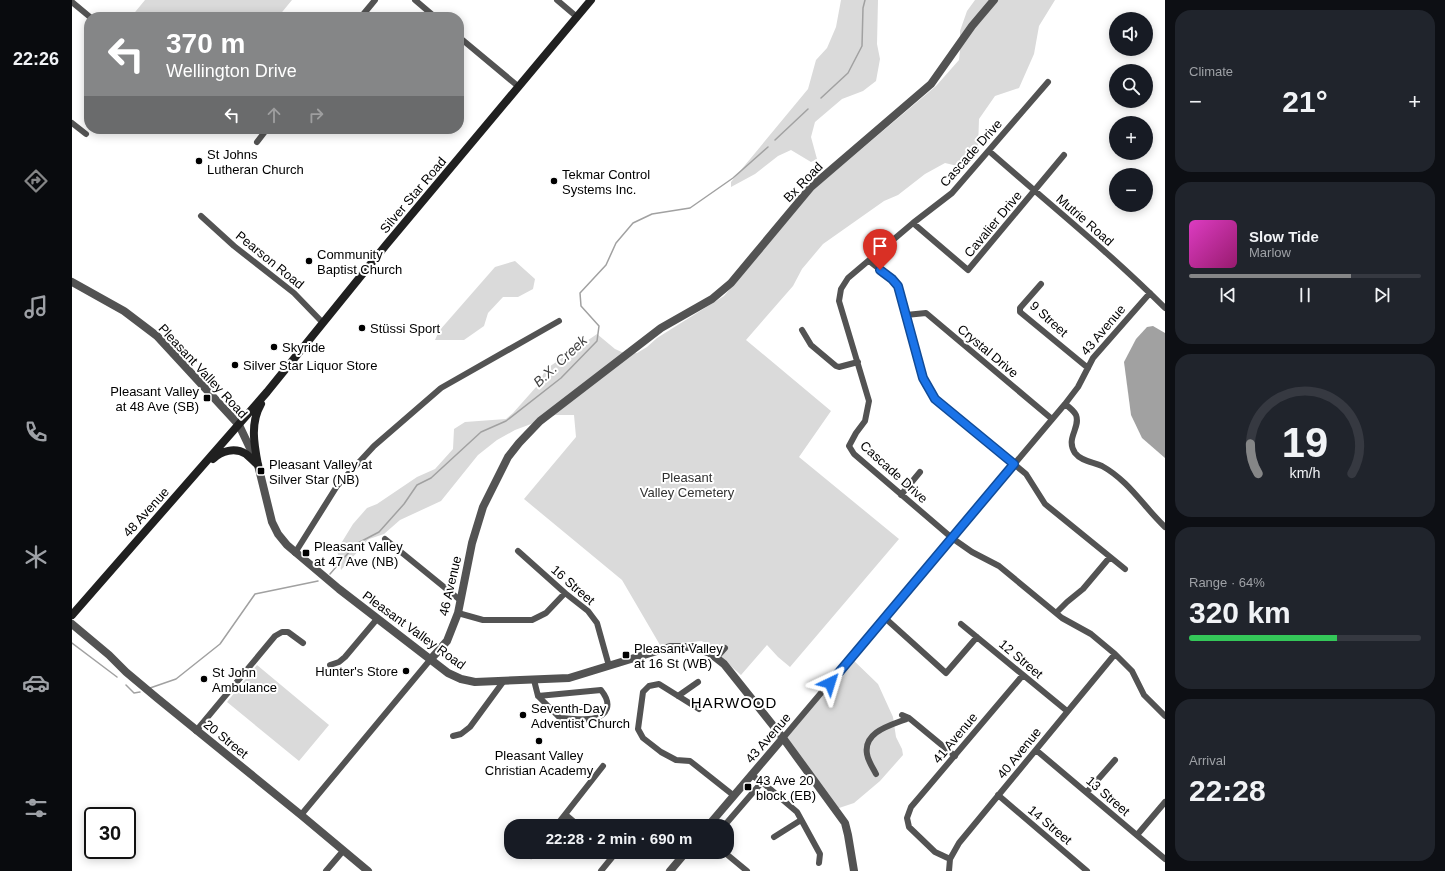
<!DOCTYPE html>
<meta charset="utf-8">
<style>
:root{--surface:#171b24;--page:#20242c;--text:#f1f3f6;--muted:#9ea1a6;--line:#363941;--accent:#858687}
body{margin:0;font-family:Arial,sans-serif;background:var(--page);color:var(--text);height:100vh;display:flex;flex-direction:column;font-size:15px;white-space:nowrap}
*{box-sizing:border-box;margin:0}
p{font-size:13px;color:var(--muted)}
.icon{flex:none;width:22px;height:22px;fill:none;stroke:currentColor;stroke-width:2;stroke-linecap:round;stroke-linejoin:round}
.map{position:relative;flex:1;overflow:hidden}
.sheet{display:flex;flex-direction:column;gap:10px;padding:10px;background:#0d0f14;width:280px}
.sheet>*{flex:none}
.banner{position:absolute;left:12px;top:12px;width:380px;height:122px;border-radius:16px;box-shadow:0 2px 10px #0003;background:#858687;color:#fff;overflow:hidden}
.controls{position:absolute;left:1037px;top:12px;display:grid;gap:8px}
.controls a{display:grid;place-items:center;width:44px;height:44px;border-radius:50%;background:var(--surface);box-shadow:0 2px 10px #0003;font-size:20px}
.speed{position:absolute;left:12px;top:807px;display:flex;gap:8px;font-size:20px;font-weight:700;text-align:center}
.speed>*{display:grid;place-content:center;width:52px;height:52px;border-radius:50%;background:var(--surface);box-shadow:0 2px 10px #0003;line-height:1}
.speed .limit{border:2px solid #111;border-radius:6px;background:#fff;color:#111}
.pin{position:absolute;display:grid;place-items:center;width:34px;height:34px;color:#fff;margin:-41px -17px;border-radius:50% 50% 50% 0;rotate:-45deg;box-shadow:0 0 4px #0007}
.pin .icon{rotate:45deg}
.me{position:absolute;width:44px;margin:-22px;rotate:41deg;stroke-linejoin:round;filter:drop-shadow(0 0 3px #0008)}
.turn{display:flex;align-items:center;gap:14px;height:84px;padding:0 16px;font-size:18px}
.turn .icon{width:52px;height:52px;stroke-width:2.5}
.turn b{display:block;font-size:28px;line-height:34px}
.lanes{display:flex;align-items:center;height:38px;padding:0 16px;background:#0003;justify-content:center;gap:20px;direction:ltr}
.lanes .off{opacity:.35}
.big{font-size:30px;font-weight:600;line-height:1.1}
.sheet .card{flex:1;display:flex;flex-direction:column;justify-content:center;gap:6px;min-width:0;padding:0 14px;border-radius:16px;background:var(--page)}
.sheet .dial{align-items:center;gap:0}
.dial svg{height:104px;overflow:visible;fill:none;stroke:var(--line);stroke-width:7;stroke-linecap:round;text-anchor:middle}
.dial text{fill:var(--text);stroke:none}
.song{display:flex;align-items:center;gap:12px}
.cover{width:48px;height:48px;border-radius:6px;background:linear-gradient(135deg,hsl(310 70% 55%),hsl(320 70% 35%))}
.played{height:4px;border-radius:2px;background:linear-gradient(90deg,var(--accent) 70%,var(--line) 70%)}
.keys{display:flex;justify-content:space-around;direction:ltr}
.heat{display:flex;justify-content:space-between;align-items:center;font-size:22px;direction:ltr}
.charge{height:6px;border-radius:3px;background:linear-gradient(90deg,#34c759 64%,var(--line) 0)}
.trip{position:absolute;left:432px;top:819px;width:230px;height:40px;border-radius:16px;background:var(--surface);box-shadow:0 2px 10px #0003;font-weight:600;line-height:40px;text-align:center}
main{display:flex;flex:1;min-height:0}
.tabs{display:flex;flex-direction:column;width:72px;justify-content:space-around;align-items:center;background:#090b0e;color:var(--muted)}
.tabs .icon{width:28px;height:28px}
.tabs .on{color:var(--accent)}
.tabs b{font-size:18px;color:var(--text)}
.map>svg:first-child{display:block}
.green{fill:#dadada}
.water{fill:#a1a1a1}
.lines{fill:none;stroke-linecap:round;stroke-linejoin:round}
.stream{stroke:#a1a1a1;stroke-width:1.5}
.minor{stroke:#535353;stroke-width:6}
.tertiary{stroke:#535353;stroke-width:8}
.secondary{stroke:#202020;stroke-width:8}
.route-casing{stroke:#114b97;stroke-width:10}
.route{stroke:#1a73e8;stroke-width:7}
.poi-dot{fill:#000;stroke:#fff;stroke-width:1.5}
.labels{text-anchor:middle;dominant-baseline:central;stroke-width:4;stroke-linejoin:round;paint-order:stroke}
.street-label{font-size:13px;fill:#000;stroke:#fff}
.poi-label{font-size:13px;fill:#000;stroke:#fff;text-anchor:start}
.park-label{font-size:13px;fill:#313131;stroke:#fff}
.water-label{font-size:14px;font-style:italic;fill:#424242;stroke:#fff}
.quarter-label{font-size:15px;letter-spacing:1px;fill:#000;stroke:#fff}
</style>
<main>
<nav class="tabs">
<b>22:26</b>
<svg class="icon on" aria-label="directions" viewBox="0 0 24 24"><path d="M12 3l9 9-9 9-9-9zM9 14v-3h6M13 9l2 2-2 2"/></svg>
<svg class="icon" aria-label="music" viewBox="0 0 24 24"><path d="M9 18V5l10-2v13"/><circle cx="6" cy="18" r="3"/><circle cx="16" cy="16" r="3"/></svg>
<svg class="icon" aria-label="phone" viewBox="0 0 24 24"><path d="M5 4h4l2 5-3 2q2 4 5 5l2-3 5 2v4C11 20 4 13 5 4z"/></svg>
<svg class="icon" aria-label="climate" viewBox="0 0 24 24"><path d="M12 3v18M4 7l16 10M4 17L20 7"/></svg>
<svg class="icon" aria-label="car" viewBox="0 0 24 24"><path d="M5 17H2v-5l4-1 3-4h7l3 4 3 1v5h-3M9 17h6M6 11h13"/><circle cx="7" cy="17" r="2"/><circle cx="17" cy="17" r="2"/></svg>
<svg class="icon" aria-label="filters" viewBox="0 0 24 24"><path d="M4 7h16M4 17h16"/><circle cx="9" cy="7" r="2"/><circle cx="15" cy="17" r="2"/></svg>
</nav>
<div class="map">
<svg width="1093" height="871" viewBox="0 0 1093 871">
<rect width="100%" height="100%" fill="#fff"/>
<path class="green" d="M73,0h147l-14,17h-147z
M769,0h37l-1,44 3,15 -4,22 -13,10 -21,8 -27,23 -4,15 6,22 -6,3 -20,-12 -13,6 -23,18 -24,13v-5l77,-93 8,-29 11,-12 9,-21z
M903,0h80l-16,26 -5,28 -15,34 -24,8 -16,23 -1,30 -16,18 -17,-4 -20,11 -27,21 -14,6 -61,43 -21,25 -9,17 -47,54 85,71 -32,46 100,82 -109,128 -12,-10 -11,-12 -26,30 -39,-34 -42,4 -38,-65 -98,-81 52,-62 -2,-22h-19l-40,15 -18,10 -19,15 -37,46 -41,19 -16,14 -15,5 -28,31 -4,-20 16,-26 14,-16 10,-4 40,-27 18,-8 18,-20 1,-20 11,-7 41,-3 7,-6 24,-27 9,-17 51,-35 18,15 11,5 11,-1 10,-6 10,-9 67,-42 89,-106 123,-104 23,-26 1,-10v-19l7,-20z
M443,261l20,18 -2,10 -15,8h-15l-15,16 -4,13 -20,14h-29l4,-9 56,-64z
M778,657l28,27 15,33 3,20 6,12 1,6 -23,26 -26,22 -18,6 -53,-67z
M185,665l72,60 -30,36 -72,-59z"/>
<path class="water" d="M1081,326l12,7v125l-23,-20 -11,-23 -7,-53 12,-23 11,-12z"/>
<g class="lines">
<path class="stream" d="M749,98l27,-25 14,-27 1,-38 2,-8
M703,140l33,-31
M258,574l26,-30 23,-12 25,-28 13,-19 14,-7 50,-46 25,-11 55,-43 36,-37 2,-15 -18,-20 -1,-13 26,-28 10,-22 17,-20 19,-9 38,-6 43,-30 35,-31
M0,643l45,34
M54,685l8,8 6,-1
M78,688l26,-9 44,-35 35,-50 63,-13"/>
<path class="minor" d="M343,0l20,17
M485,0l20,17
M0,2l18,15
M289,17l14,-17
M387,37l60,50
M976,82l-96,111 -39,30 -65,55 -7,11 -2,12 30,100 -4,20 -9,12 -7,13 5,8 98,84 20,14 27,14 63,52 29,16 24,20 17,17 12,24 21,21
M0,123l14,11
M185,142l10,-13
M917,151c59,52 120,101 176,157
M129,216l33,30 60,47 29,30
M841,223l55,47 96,-115
M797,261l23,18 6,7 25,92 12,21 91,75 19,30 80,65
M969,284l-21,24v4l68,56
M834,315l20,-2 126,106
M730,330l9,15 25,21 3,1 19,-5
M993,404c4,3 9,7 11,11 5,13 -11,23 -1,38 6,8 18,9 27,13 27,15 41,40 63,61
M829,495l19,-23
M313,539l75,61
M446,551l47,42 23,18 9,12 12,43
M223,553l42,-67 37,-40 67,-58 118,-67
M386,613l25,7h49l14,-7 19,-20
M984,613l11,-11 16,-13 27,-32
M813,618l61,55 31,-36
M889,624l106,87
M645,657l8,-9
M258,665l9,-3 6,-5 32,-38
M462,680l4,16 22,22c14,0 41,7 47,-10 2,-7 -2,-13 -6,-18l-63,6
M606,696l20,-14
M627,709l-40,-25 -10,2 -6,6 -5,37 5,9 18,14 15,8 14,1 43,34
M830,715l7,3 46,38
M124,731l79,-95 7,-4h6l15,11
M381,736l8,-2 9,-7 33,-45
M711,738l282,-334 13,-17 15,-29 57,-65
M964,750l129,109
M804,774c-3,-6 -8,-13 -9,-20 -4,-23 25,-29 42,-36
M679,775l11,7 35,30 23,42 -1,9
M1015,792l28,-32
M926,795l89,76
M229,815l129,-155
M494,815l13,11
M484,826l47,-60
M652,826l38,-44
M1065,835l28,-33
M702,837l27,-17
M652,852l23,19
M459,856l3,-4
M878,859l-15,-7 -26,-25 -2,-9 4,-11 112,-132
M254,871l17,-20
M529,871l13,-16 -4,-3
M877,871l1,-12 9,-16 156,-189"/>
<path class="tertiary" d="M0,282l52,29 33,25 82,89 19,40 14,57 6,12 9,11 52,44 109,84 13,6 14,3 94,-4 101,-31h24l16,6 14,11 59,74 62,85 3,12 6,36
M0,624l37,31 17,17 31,26 144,117 67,56
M358,660l17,-19 11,-28 14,-70 11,-36 25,-50 11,-14 21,-22 121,-93 51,-29 19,-16 80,-96 120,-103 41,-58 22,-26
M636,826l75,-88
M598,871l16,-19"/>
<path class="secondary" d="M141,459c8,-8 22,-12 33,-5 4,3 8,8 12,11
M186,465c-4,-21 -8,-42 3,-61
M0,615l195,-223 119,-147 205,-245"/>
</g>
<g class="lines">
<defs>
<path id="route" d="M758,683l184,-219 -79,-65 -12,-21 -25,-92 -6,-7 -12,-9"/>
</defs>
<use href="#route" class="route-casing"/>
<use href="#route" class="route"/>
</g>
<g class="poi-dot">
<circle cx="127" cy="161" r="4"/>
<circle cx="482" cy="181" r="4"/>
<circle cx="237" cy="261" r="4"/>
<circle cx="290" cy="328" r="4"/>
<circle cx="202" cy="347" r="4"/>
<circle cx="163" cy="365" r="4"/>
<rect x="131" y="394" width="8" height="8" rx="2"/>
<rect x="185" y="467" width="8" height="8" rx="2"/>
<rect x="230" y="549" width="8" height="8" rx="2"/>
<rect x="550" y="651" width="8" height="8" rx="2"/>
<circle cx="334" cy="671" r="4"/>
<circle cx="132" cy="679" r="4"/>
<circle cx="451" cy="715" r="4"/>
<circle cx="467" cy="741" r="4"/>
<rect x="672" y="783" width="8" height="8" rx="2"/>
</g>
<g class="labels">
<g class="street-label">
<text transform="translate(899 153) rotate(-48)">Cascade Drive</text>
<text transform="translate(731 182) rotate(-46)">Bx Road</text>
<text transform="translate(341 195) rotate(-50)">Silver Star Road</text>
<text transform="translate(1013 220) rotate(41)">Mutrie Road</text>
<text transform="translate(921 224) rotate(-50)">Cavalier Drive</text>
<text transform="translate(198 260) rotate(39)">Pearson Road</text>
<text transform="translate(977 319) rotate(42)">9 Street</text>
<text transform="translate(1031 330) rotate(-50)">43 Avenue</text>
<text transform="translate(916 351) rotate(40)">Crystal Drive</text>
<text transform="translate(131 371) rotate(47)">Pleasant Valley Road</text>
<text transform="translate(822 472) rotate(42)">Cascade Drive</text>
<text transform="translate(74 512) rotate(-48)">48 Avenue</text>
<text transform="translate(501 585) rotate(41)">16 Street</text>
<text transform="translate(378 586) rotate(-77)">46 Avenue</text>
<text transform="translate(342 630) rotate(36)">Pleasant Valley Road</text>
<text transform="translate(949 659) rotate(40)">12 Street</text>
<text transform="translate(696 738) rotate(-49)">43 Avenue</text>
<text transform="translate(883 738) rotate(-50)">41 Avenue</text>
<text transform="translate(154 739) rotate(39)">20 Street</text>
<text transform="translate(947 753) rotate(-51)">40 Avenue</text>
<text transform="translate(1036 796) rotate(41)">13 Street</text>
<text transform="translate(978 825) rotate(40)">14 Street</text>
</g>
<g class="poi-label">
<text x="135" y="154">St Johns<tspan x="135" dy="15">Lutheran Church</tspan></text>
<text x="490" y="174">Tekmar Control<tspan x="490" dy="15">Systems Inc.</tspan></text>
<text x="245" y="254">Community<tspan x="245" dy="15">Baptist Church</tspan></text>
<text x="298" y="328">Stüssi Sport</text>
<text x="210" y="347">Skyride</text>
<text x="171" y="365">Silver Star Liquor Store</text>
<text x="127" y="391" text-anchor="end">Pleasant Valley<tspan x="127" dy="15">at 48 Ave (SB)</tspan></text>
<text x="197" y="464">Pleasant Valley at<tspan x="197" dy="15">Silver Star (NB)</tspan></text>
<text x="242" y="546">Pleasant Valley<tspan x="242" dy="15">at 47 Ave (NB)</tspan></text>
<text x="562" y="648">Pleasant Valley<tspan x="562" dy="15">at 16 St (WB)</tspan></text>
<text x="326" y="671" text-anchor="end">Hunter's Store</text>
<text x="140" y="672">St John<tspan x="140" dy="15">Ambulance</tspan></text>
<text x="459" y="708">Seventh-Day<tspan x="459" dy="15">Adventist Church</tspan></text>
<text x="467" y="755" text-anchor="middle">Pleasant Valley<tspan x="467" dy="15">Christian Academy</tspan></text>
<text x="684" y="780">43 Ave 20<tspan x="684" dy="15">block (EB)</tspan></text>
</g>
<g class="park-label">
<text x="615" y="477">Pleasant<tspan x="615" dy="15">Valley Cemetery</tspan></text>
</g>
<g class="water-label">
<text transform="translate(488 361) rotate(-43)">B.X. Creek</text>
</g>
<g class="quarter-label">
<text x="662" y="702">HARWOOD</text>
</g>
</g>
</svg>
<div class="controls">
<a><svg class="icon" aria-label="sound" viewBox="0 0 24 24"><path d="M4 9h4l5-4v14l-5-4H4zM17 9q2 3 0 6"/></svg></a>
<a><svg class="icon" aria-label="search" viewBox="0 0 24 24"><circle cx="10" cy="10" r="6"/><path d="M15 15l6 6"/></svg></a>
<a>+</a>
<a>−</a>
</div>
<div class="speed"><div class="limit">30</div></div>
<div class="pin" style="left:808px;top:270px;background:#d93025"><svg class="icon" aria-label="arrive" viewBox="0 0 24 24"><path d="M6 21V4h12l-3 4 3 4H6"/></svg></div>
<svg class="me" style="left:758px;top:683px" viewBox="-20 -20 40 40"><path d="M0-17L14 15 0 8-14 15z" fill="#1a73e8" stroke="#fff" stroke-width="4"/></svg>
<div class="trip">22:28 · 2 min · 690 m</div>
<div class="banner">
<div class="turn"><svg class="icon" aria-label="left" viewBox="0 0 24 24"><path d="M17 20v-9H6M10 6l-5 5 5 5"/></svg><div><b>370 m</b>Wellington Drive</div></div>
<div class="lanes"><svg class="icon" aria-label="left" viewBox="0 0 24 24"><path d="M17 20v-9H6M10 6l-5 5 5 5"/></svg><svg class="icon off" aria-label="ahead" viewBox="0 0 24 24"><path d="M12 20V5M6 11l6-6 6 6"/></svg><svg class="icon off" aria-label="right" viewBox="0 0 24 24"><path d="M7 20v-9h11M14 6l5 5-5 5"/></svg></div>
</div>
</div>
<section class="sheet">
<div class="card"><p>Climate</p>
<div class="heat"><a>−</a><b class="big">21°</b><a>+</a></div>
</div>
<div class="card">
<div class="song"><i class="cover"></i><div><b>Slow Tide</b><p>Marlow</p></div></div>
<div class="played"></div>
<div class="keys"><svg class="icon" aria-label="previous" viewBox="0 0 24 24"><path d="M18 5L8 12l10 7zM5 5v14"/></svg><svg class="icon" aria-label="pause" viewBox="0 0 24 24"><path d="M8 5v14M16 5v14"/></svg><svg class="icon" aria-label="next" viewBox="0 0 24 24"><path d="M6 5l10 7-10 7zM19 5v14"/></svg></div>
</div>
<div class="card dial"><svg viewBox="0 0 100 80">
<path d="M14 69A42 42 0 1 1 86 69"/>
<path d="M14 69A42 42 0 0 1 8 46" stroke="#858687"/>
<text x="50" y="56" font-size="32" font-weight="700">19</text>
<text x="50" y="72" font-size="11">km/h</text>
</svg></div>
<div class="card"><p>Range · 64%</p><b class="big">320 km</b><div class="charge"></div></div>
<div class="card"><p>Arrival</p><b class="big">22:28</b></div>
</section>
</main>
